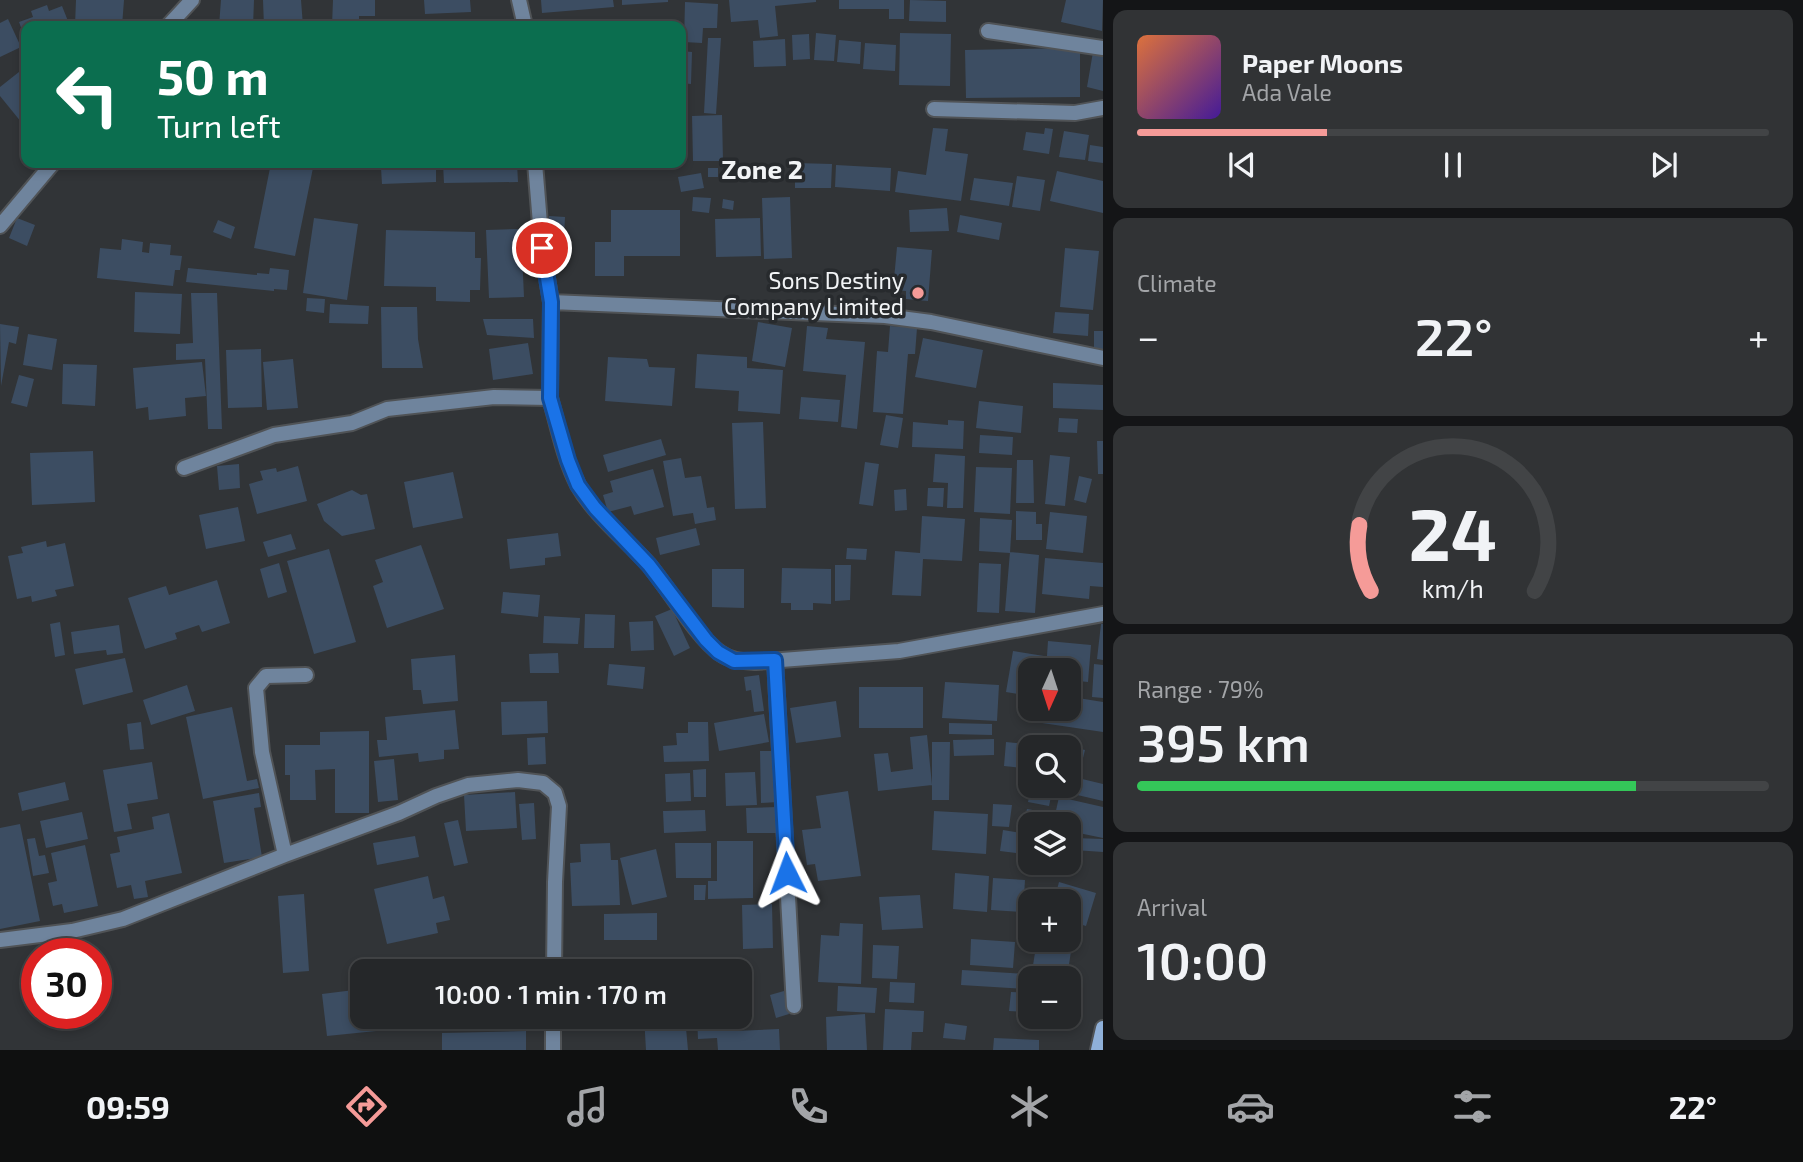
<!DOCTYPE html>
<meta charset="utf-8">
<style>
:root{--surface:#252729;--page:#313335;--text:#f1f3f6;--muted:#a3a5a8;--line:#424446;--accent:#f59b98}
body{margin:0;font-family:"Exo 2",sans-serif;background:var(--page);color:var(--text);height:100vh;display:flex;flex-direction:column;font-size:26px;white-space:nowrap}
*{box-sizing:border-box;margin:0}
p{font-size:23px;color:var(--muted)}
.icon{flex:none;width:38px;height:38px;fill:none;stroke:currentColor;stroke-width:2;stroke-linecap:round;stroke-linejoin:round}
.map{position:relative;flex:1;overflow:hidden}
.details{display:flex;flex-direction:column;gap:10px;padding:10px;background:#141517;width:700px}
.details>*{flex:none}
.guide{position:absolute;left:21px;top:21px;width:665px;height:147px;border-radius:14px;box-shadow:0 4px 10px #0003,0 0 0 2px var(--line);background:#0b6e4f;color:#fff;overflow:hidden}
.needle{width:46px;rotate:183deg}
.buttons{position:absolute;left:1018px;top:658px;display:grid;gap:14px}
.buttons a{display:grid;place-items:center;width:63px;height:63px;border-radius:14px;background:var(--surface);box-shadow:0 4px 10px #0003,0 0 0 2px var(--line);font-size:35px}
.speed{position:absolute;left:21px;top:938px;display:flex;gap:14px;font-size:35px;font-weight:700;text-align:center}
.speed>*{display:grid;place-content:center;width:91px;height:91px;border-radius:50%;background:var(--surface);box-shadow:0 4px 10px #0003,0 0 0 2px var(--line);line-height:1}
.speed .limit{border:10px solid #d22;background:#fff;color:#111}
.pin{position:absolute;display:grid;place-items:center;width:60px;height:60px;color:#fff;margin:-30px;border:4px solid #fff;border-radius:50%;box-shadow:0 2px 7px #0007}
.me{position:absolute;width:77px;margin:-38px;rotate:357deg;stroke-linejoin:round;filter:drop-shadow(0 0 5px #0008)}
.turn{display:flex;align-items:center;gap:24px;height:147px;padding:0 21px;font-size:32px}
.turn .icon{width:91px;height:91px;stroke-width:2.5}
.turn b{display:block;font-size:49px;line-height:60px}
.big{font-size:52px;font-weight:600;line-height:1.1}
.details .card{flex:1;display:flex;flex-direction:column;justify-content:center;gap:10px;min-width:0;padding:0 24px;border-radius:14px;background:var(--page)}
.details .dial{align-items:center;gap:0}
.dial svg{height:182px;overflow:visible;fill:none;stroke:var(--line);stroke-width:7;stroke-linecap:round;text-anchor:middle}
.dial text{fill:var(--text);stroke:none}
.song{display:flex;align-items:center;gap:21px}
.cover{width:84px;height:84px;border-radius:10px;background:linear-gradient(135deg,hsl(20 70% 55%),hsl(260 70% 35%))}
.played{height:7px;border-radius:4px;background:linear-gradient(90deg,var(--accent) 30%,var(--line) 30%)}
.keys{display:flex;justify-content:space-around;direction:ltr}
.heat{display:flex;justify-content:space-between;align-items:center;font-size:38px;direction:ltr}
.charge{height:10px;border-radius:5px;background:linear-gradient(90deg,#34c759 79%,var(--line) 0)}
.trip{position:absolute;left:350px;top:959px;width:402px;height:70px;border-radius:14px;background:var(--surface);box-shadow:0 4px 10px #0003,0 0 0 2px var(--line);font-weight:600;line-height:70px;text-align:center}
.menu{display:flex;height:112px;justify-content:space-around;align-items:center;background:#0f1010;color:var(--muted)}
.menu .icon{width:49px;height:49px}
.menu .active{color:var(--accent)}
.menu b{font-size:32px;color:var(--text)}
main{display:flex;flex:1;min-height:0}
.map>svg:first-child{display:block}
.building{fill:#3c4d62}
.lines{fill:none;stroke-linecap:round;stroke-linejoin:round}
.minor-casing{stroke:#505356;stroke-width:18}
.secondary-casing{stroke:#505356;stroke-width:18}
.minor{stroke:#6f849d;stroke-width:14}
.secondary{stroke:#8fb0d9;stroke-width:14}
.route-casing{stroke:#114b97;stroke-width:18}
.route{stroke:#1a73e8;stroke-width:12}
.poi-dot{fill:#f59b98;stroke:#272a2d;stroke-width:2.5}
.labels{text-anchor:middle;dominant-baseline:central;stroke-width:7;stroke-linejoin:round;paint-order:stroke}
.poi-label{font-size:23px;fill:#f2f4f6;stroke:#272a2d;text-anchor:end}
.quarter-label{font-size:26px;font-weight:bold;fill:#f2f4f6;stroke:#272a2d}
</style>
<main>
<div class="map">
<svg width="1103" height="1050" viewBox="0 0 1103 1050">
<rect width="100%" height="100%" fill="#313437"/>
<path class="building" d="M76,0h48l-2,26h-47z
M221,0h33l-1,26h-34z
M263,0h38l2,26h-39z
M333,0h42v16h-16v10h-27z
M424,0h46l1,12 -46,2z
M541,0h72l1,7 -72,6z
M622,0h46v2l-46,3z
M729,0h87v2l-41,4 3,30 -18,2 -2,-18 -27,2z
M839,0h65v19h-15v-10h-50z
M910,0l36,1v21l-37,-1z
M1066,0h37l-1,31 -41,-9z
M685,2l33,2 -1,24h-14l-1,15 -18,-1z
M47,5l2,6 13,-5 8,20h-44v15l-7,-19 14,-5 -2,-6z
M8,19l13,28 -21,10v-34z
M385,21l27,2v3h-27z
M435,22l33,2v2h-36z
M816,33l20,2 -2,26 -20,-1z
M900,33l51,1 -1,52 -51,-1z
M809,34l1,25 -17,1 -1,-25z
M708,38h13l-5,76 -12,-1z
M785,39l1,27 -32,1 -1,-26z
M839,40l22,2 -1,22 -23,-2z
M865,43l31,2 -1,26 -32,-2z
M1080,48v49l-114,1 -1,-48z
M681,51l11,1 -1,32 -10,-1z
M1093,52l10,2v37l-16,-4z
M24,68l2,3v57l-26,-32v-9z
M722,115l1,46h-30l-1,-45z
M933,128l15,1 -3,22 23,3 -7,47 -66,-9 3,-21 28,4z
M1045,128l8,1 -4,25 -26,-4 3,-18 18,2z
M1064,131l25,4 -4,25 -26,-3z
M1090,145l13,2v16l-15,-2z
M271,163h43l-19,93 -41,-8z
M517,163l1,19 -74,1 -1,-19z
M795,163l37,1 -1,24h-36z
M836,165l55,3 -1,23 -55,-4z
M436,166v16l-54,2 -1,-16z
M708,168h10v9h-10z
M1057,171l46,10v32l-53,-12z
M701,173l3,15 -23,4 -3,-15z
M1017,176l28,4 -5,31 -28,-4z
M974,178l39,5 -4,23 -39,-6z
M693,197l18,1 -2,15 -17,-2z
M790,197l2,61 -28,1 -2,-61z
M723,199l11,2 -1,9 -11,-2z
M947,208l2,23 -39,1 -1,-22z
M611,210h69v46h-56v20h-29v-34h16z
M960,215l42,8 -3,17 -42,-8z
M549,216l16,1 -1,19 -16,-1z
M17,218l18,7 -8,21 -18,-8z
M314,218l44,6 -11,76 -44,-7z
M760,218l1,38 -45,1 -1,-38z
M218,220l17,7 -4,12 -18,-7z
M521,229l3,68 -35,1 -3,-68z
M386,230l89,2v26h6l-1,32h-10v12l-34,-1v-14l-52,-1z
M122,239l21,3 -1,10 7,1 1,-10 21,2 -1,10 12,1 -2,14h-5l-2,16 -76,-8 3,-30 21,2z
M897,247l35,3 -4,51 -22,-2v-8l-13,-1z
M1065,248l34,3 -6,59 -33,-3z
M188,268l69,7v-2l12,1 1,-6 19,2 -2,20 -13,-1v2l-88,-9z
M135,292l47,2 -2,40 -46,-2z
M191,293h26l5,136h-14l-3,-70 -29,1v-16l17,-1z
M307,298l18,1 -1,14 -18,-2z
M330,304l39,2 -1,18 -39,-1z
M381,307h36l1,32 5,29h-41z
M1055,312l34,2 -1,22 -35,-3z
M483,319h50l1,19 -47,-3z
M758,322l34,6 -7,39 -33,-6z
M0,324l19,3 -3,17 -7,-2 -8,44z
M807,326l21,2 -2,11 39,3 -8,87 -16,-2 5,-52 -43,-4z
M890,326l27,2 -2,26h-7l-5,60 -30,-2 4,-61 11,1z
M1094,331h9v18h-9z
M28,334l29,5 -5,31 -29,-5z
M923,338l60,12 -7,38 -61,-11z
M528,343l5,31 -40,6 -4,-31z
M261,349l1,58 -34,1 -2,-58z
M697,354l50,3v11l36,2 -3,44 -42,-3 1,-20 -44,-3z
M608,357l39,2 2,8 26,1 -3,38 -67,-5z
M293,359l5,49 -31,2 -4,-48z
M202,362l4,34 -21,2 1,18 -37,4 -1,-13 -12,2 -3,-41z
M63,364l34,1 -2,41 -33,-2z
M19,375l15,4 -7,28 -16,-4z
M1053,383l50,2v25l-50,-2z
M801,397l39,3 -2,22 -39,-3z
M979,401l44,5 -2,27 -45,-5z
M886,415l17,3 -5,30 -18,-3z
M1059,418l19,1 -1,14 -19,-1z
M948,420l16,1 -1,28 -51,-2 1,-25 35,3z
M763,422l3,86 -31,1 -3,-86z
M980,435l33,2 -1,18 -33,-2z
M661,439l5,16 -58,17 -5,-17z
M1097,441h6v33h-5z
M93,451l2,51 -63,3 -2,-52z
M935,454l30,2 -2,52h-16l1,-25 -15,-1z
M1050,455l20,2 -5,49 -20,-2z
M681,458l4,20 16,-2 6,32 7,-1 2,13 -21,4 -2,-11 -20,3 -10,-55z
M1017,460h16l1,43h-18z
M865,462l14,2 -6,42 -14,-2z
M239,464l1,24 -21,2 -2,-24z
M298,466l9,35 -50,13 -8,-30 14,-4 -3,-9 16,-3 1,4z
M976,467l36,1 -2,46 -36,-2z
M653,469l11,38 -30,8 -3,-9 -23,6 -5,-17 10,-3 -3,-11z
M453,472l10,46 -50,10 -9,-46z
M1079,476l13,3 -6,24 -12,-3z
M928,488h16l-1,19 -16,-1z
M906,489l1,21 -12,1 -1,-21z
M352,490l9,5 6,-1 8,35 -33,7 -18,-15 -7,-17z
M238,507l7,34 -39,8 -7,-34z
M1016,511l20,1v12h6v16h-26z
M1050,512l37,4 -4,37 -37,-4z
M922,516l43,3 -3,42 -39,-2 -2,37 -29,-1 3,-44 25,2z
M980,518l32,2 -2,33 -31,-2z
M696,528l4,17 -40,10 -4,-17z
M558,533l3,23 -16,2v7l-35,4 -3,-30z
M291,534l5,15 -28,8 -5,-15z
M46,541l1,6 18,-4 9,43 -19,4 2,6 -25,6 -1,-6 -14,3 -9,-43 15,-3 -2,-6z
M421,545l23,64 -57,19 -14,-42 10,-4 -8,-22z
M847,548l20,1 -1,11 -20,-1z
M329,549l27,93 -42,12 -27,-93z
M1010,552l29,3 -4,58 -30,-2z
M1045,558l58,5v24l-13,-1 -1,13 -47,-5z
M279,563l8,29 -19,6 -8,-29z
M979,563l22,1 -2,49 -22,-1z
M835,565h16l-1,35 -15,1z
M782,568l49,1v35l-18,-1v7h-22v-7h-10z
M712,569h32v39l-32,-1z
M217,580l13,43 -28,9 -3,-7 -24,8 2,6 -32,10 -17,-51 38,-12 3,9z
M503,592l37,3 -2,22 -37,-4z
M672,609l18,39 -16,8 -19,-40z
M585,614l30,1 -1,33h-30z
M544,616l36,2 -2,26 -35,-1z
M653,621l1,29 -23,1 -2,-29z
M60,622l5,33 -10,2 -5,-33z
M1101,624h2v36l-6,-1z
M119,625l4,28 -16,2 -1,-5 -32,4 -3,-22z
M1048,641l43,4 -3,37 -19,-2v-10h-23z
M1013,651l31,5 -2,14h-11v26l-25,-4z
M558,653l1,20h-29l-1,-19z
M455,655l3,46 -35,3 -2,-14h-8l-2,-31z
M125,658l8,34 -50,13 -8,-36z
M609,664l36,3 -2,22 -36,-4z
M1094,664l9,1v33l-11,-1z
M759,675l5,36 -10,1 -3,-22 -5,1 -2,-14z
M945,682l54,3 -2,36 -55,-3z
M187,685l8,26 -44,14 -8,-25z
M859,687h64v41h-64z
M1069,690l9,1v7l25,4v30l-61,-9 2,-14h25z
M547,701l1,32 -46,2 -1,-33z
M836,701l5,36 -45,6 -6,-35z
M232,707l15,74 10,-2 2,9 -56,11 -17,-82z
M455,710l4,39 -15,1v9l-25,3 -1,-9 -39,4 -2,-17h10l-2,-23z
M764,714l5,28 -50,9 -5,-28z
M141,722l3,27 -14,1 -3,-26z
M688,722h20l1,39 -45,1 -1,-16 14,-1 -1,-12h12z
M949,723l43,1v11l-43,-1z
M369,731v82h-34v-44l-20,1 1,30h-26v-25h-5v-30h35v-13z
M927,735l5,50 -54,6 -4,-37 14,-1 3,19 22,-3 -3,-32z
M545,737l1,27 -18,1 -1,-27z
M994,739v16l-40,1 -1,-16z
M932,742h18l-1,58h-17z
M1006,742l20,2 -2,24 -20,-2z
M1069,746l16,4 -7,28 25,6v17l-47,-11 1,-4h12z
M760,751h17l1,51 -17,1z
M394,759l4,41 -20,2 -4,-41z
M152,762l6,37 -31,5 5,25 -18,3 -11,-62z
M706,769v28h-12l-1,-27z
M755,772l2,33 -31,1 -1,-33z
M690,773l1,28 -25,1 -1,-28z
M65,782l4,18 -47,11 -4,-18z
M1031,788l21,4 -3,14 -21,-4z
M848,791l13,85 -43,5 -3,-17 -8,1 -5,-35 19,-2 -5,-32z
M515,792l2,36 -51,3 -2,-36z
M259,793l2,14 -7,1 8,49 -38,6 -11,-62z
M1059,797l44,10v31l-34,-7v-7h-16z
M534,803l2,36 -14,1 -3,-36z
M993,804l19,1 -3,22 -17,-1z
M777,807l1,26h-31l-1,-25z
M1027,809l23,4 -2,11h-17v3l-8,-1z
M705,810l1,21 -42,2 -1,-22z
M934,811l54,3 -2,40 -54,-4z
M82,812l6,27 -42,9 -6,-27z
M169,813l13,60 -37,8 3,16 -14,2 -3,-14 -14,3 -7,-34 10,-2 -3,-15 37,-8 -2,-12z
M458,820l10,43 -14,3 -10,-43z
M20,824l20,97 -40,8v-101z
M1003,830l24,4 -4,20 -23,-3z
M415,836l4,21 -42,8 -4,-22z
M35,838l4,18 6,-1 4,18 -16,3 -6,-37z
M1074,838l29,1v13l-29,-2z
M717,841h36v57l-45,1v-18h9z
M610,843l1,17h7l2,45 -48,1 -2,-43 11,-1 -1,-18z
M675,843h36v35h-35z
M85,845l13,61 -34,7 -2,-9 -9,2 -5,-23 9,-2 -6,-28z
M656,849l11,48 -35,8 -12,-47z
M1032,863h26v4l-27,-2z
M955,873l34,3 -2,36 -34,-3z
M428,876l5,23 11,-3 6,24 -14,3 2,10 -51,11 -13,-55z
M993,878l32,2 -2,32 -32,-2z
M1059,882l37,11 -10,33 -17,-5v-20h-15z
M694,885h12l-1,15h-11z
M304,894l5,77 -26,2 -5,-77z
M920,895l3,33 -41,2 -3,-33z
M772,904l1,44 -30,1 -1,-44z
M657,913v27h-53v-26z
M840,923l23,1 -2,60 -43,-2 3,-47 18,1z
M1069,930l5,1 -7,47h-36l6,-38h32z
M971,939l44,3 -2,26 -43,-3z
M873,945l26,1 -2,33 -25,-1z
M962,970l65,4 -1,15 -65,-4z
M890,982l25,1 -1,20 -25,-1z
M838,986l39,2 -2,25 -38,-2z
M362,989v28h22l2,13 -59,6 -5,-42z
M784,991l5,23 -13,4 -6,-23z
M1011,992l20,1v19l-22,-1z
M743,993l1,28 -8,1v9l43,-2 1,21h-62l-1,-12 -19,1 -1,-22h43v-23z
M885,1009l39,2 -1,21h-11l-1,18h-28z
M865,1014l2,36h-40l-1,-33z
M644,1017h41l3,33h-42z
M945,1023l22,3 -2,14 -22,-2z
M526,1031v19h-84v-17z
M994,1038l45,2v10h-46z"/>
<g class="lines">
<defs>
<path id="minor" d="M519,0l6,26
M168,26l24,-26
M988,31l115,17
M934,109l141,4 28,-5
M535,163l7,85 9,54 334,14 46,6 172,36
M0,226l53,-63
M550,398c8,28 14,60 28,87 17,30 48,54 71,80 20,24 48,72 71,88 11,8 22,8 36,9l143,-11 204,-37
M184,468l90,-33 78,-12 35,-14 107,-12 56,1 1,-96
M775,660l19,346
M285,855l-23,-103 -6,-64 10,-12 40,-1
M0,940l72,-9 51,-12 162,-64 114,-42 37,-17 32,-11 50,-5 25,3 12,10 4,13 -4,76 -1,89
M553,1050v-33"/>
<path id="secondary" d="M1098,1050l5,-22"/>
</defs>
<use href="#minor" class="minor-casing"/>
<use href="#secondary" class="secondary-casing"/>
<use href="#minor" class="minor"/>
<use href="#secondary" class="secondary"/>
</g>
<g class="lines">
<defs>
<path id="route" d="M542,248l9,54 -1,96 18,62 10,25 17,23 54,57 57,75 12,12 16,9 41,-1 12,213"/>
</defs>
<use href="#route" class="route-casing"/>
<use href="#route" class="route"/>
</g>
<circle class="poi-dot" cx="918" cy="293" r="7"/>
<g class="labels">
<g class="poi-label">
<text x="904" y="280">Sons Destiny<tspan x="904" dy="26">Company Limited</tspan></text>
</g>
<g class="quarter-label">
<text x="762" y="168">Zone 2</text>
</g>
</g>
</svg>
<div class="buttons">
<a><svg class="needle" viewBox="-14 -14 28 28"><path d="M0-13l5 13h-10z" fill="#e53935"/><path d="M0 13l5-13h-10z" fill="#a3a5a8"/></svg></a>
<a><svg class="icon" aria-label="search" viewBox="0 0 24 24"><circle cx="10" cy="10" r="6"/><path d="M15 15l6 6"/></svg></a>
<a><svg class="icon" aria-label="layers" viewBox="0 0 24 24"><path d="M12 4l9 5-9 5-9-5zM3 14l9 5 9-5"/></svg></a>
<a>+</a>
<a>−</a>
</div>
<div class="speed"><div class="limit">30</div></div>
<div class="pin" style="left:542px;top:248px;background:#d93025"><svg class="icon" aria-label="arrive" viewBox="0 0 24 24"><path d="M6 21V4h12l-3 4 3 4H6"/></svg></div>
<svg class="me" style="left:787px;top:873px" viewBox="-20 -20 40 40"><path d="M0-17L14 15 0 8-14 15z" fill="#1a73e8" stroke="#fff" stroke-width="4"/></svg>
<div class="trip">10:00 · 1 min · 170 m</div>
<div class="guide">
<div class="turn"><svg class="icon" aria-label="left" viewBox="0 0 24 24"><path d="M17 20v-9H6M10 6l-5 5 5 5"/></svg><div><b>50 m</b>Turn left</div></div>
</div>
</div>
<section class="details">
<div class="card">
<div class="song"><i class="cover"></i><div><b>Paper Moons</b><p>Ada Vale</p></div></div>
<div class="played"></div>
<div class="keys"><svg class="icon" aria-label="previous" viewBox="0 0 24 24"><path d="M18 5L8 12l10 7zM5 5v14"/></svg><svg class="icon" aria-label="pause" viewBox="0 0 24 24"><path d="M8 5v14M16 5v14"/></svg><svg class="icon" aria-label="next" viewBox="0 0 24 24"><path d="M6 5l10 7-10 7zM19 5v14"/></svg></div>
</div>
<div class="card"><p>Climate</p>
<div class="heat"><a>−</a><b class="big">22°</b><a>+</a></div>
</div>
<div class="card dial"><svg viewBox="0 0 100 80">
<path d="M14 69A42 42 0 1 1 86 69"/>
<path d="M14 69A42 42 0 0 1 9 40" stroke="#f59b98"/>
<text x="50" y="56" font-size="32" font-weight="700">24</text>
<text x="50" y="72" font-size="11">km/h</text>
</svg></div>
<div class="card"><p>Range · 79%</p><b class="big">395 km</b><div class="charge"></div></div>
<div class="card"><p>Arrival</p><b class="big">10:00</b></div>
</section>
</main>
<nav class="menu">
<b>09:59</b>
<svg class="icon active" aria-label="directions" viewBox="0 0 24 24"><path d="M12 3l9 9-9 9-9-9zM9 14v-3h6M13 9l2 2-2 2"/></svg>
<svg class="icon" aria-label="music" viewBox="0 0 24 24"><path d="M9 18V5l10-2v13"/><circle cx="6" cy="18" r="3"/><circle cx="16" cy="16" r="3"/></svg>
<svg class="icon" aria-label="phone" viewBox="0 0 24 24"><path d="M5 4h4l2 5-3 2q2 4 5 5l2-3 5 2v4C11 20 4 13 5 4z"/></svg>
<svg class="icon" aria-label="climate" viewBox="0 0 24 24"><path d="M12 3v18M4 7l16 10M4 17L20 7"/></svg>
<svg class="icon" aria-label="car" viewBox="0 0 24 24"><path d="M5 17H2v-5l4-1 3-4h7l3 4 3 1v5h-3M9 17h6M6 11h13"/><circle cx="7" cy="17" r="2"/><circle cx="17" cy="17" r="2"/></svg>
<svg class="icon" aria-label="filters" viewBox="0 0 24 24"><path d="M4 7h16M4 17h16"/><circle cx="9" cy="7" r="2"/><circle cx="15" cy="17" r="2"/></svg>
<b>22°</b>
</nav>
